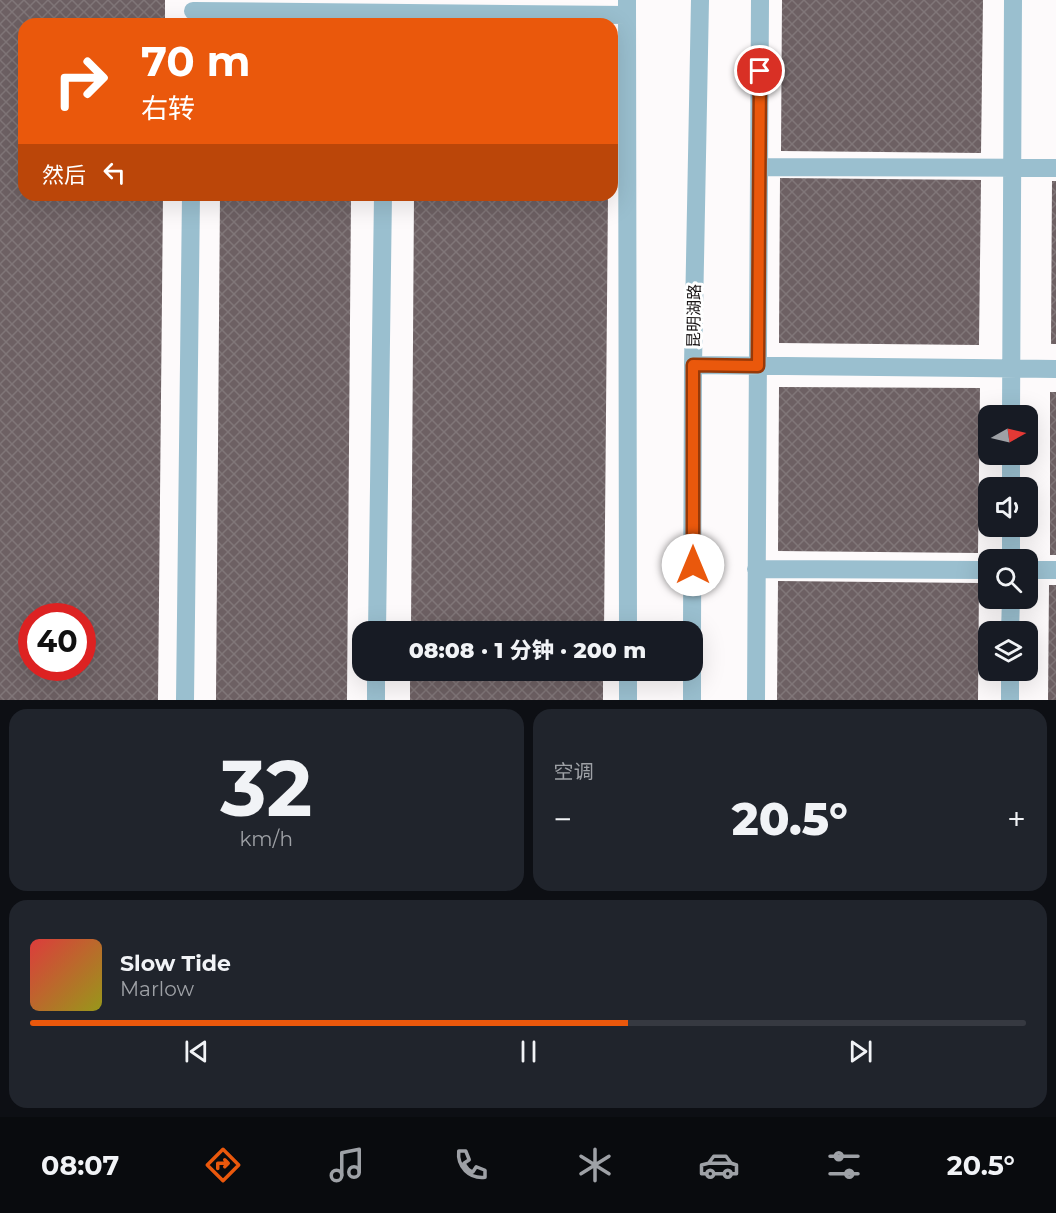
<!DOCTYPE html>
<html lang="zh">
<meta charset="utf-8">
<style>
:root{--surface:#171b24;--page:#20242c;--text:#f1f3f6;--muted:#9ea1a6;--line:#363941;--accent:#ea580c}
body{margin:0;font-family:Montserrat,"Noto Sans SC",sans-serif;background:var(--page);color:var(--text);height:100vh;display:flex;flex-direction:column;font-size:22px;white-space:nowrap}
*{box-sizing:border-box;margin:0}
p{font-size:20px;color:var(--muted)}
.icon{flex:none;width:33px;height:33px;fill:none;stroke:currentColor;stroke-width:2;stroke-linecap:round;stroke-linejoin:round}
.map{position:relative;height:700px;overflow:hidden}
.sheet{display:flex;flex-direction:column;gap:9px;padding:9px;background:#0d0f14;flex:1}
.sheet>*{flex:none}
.hud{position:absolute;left:18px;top:18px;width:600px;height:183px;border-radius:18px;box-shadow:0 6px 24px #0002;background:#ea580c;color:#fff;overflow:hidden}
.needle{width:39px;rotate:82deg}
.tools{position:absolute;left:978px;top:405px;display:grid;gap:12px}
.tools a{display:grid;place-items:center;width:60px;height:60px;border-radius:12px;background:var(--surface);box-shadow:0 6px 24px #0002;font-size:30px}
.speed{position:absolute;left:18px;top:603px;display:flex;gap:12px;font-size:30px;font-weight:700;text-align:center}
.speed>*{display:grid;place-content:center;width:78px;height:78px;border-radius:50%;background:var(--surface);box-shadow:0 6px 24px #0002;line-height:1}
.speed .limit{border:9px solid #d22;background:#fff;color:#111}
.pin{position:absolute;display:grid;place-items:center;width:51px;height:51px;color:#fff;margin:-26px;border:3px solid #fff;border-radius:50%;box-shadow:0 2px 6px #0007}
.me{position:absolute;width:66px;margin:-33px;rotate:0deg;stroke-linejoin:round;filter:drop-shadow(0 0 4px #0008)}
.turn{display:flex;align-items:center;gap:21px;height:126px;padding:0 24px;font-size:27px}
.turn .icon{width:78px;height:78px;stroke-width:2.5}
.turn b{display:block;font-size:42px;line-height:51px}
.then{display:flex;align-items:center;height:57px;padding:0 24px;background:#0003;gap:12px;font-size:22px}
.big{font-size:45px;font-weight:800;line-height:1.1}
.sheet .widget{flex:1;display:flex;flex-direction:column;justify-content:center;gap:9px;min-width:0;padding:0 21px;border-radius:18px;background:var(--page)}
.sheet .dial{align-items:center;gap:0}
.dial b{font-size:78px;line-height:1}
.song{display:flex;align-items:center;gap:18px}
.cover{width:72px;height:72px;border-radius:9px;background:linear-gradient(135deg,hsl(0 70% 55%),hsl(60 70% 35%))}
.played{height:6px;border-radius:3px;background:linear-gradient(90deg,var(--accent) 60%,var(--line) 60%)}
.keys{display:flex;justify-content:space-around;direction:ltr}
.heat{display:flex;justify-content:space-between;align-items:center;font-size:33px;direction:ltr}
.sheet .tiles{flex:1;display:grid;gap:9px;grid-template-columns:1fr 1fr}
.widget:last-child{grid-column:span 2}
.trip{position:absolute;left:352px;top:621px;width:351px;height:60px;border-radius:18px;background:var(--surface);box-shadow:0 6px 24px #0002;font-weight:800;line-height:60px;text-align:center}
.tab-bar{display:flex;height:96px;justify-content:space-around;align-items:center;background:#090b0e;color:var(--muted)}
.tab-bar .icon{width:42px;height:42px}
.tab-bar .on{color:var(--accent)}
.tab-bar b{font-size:27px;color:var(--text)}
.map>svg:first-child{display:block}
.building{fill:url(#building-cross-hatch);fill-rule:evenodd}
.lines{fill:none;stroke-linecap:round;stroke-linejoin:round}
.minor{stroke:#9abfcf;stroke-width:18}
.route-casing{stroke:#983908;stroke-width:15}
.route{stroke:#ea580c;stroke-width:10}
.labels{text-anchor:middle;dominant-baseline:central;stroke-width:6;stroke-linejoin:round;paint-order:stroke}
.street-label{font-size:16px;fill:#181314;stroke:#fff}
</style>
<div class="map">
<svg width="1056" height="700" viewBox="0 0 1056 700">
<defs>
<pattern id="building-cross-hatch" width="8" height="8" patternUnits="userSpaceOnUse" patternTransform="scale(1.5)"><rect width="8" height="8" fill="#6d6063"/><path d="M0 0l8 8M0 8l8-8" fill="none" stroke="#807678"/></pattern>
</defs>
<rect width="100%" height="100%" fill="#fdfafb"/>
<path class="building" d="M0,0h165v24h-141v171h139l-5,505h-158zM32,616h50v52h-50z
M782,0h201l-2,153 -200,-2z
M780,178l201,2 -2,165 -200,-2z
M1052,181h4v163h-5z
M220,195h131l-4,505h-131z
M414,195h194l-4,437h-193z
M779,387l201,1 -2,165 -200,-2z
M1050,392h6v163h-6z
M778,581l201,2 -1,117h-201z
M1049,585h7v115h-8z
M410,670h193v30h-193z"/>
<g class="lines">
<path class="minor" d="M627,0l1,632
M193,11l434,4
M759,167l297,1
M693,365l363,4
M1011,416l2,-416
M1011,488v-34
M1011,560v-34
M756,569l232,1
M1028,570h28
M377,632l6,-437
M692,632l1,-267 7,-365
M1010,632l1,-34
M185,700l6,-505
M376,700v-30
M628,700v-30
M692,700v-30
M756,700l4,-700
M1010,700v-30"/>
</g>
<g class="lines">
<defs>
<path id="route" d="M693,565v-200l65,1 2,-295"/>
</defs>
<use href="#route" class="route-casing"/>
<use href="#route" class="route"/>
</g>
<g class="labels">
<g class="street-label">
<text transform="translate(694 316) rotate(-89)">昆明湖路</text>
</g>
</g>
</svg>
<div class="tools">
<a><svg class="needle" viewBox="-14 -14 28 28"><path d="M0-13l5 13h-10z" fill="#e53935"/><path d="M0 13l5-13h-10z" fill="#9ea1a6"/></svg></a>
<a><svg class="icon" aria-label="sound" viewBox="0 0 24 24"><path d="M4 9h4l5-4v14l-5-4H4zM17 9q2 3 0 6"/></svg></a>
<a><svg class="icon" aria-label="search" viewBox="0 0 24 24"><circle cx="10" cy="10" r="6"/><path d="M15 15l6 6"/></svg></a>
<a><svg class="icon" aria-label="layers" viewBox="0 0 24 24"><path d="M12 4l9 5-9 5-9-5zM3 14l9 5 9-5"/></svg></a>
</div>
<div class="speed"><div class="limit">40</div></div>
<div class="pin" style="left:760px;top:71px;background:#d93025"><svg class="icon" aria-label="arrive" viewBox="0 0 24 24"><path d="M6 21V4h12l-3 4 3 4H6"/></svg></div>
<svg class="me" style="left:693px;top:565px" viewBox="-20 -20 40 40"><circle r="19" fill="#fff"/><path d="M0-13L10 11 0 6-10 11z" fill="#ea580c"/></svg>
<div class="trip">08:08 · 1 分钟 · 200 m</div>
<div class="hud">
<div class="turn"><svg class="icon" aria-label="right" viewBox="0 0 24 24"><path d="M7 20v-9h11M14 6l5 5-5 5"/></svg><div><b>70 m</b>右转</div></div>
<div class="then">然后<svg class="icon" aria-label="left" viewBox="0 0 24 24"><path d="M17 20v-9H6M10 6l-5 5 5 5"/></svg></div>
</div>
</div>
<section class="sheet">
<div class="tiles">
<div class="widget dial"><b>32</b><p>km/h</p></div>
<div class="widget"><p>空调</p>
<div class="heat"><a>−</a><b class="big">20.5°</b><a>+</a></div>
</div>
<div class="widget">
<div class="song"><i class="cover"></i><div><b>Slow Tide</b><p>Marlow</p></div></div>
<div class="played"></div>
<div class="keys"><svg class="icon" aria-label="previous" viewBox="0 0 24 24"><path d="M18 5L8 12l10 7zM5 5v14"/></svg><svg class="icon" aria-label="pause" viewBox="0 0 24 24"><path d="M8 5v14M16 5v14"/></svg><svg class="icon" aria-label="next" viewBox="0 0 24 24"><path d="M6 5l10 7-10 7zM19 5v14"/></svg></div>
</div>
</div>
</section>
<nav class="tab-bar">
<b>08:07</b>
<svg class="icon on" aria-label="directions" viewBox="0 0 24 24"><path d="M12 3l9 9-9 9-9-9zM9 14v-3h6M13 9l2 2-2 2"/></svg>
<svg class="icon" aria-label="music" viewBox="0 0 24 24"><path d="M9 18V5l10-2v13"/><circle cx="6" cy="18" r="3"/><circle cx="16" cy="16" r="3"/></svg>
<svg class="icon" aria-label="phone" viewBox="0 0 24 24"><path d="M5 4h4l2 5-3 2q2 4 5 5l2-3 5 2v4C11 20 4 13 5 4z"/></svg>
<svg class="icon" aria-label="climate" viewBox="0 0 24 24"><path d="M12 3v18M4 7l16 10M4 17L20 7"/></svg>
<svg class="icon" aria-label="car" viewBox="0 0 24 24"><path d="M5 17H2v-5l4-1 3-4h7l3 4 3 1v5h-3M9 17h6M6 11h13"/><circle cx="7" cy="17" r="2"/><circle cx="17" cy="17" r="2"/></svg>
<svg class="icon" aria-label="filters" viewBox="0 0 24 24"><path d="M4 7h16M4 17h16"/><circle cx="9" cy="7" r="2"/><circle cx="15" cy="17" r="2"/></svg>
<b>20.5°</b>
</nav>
